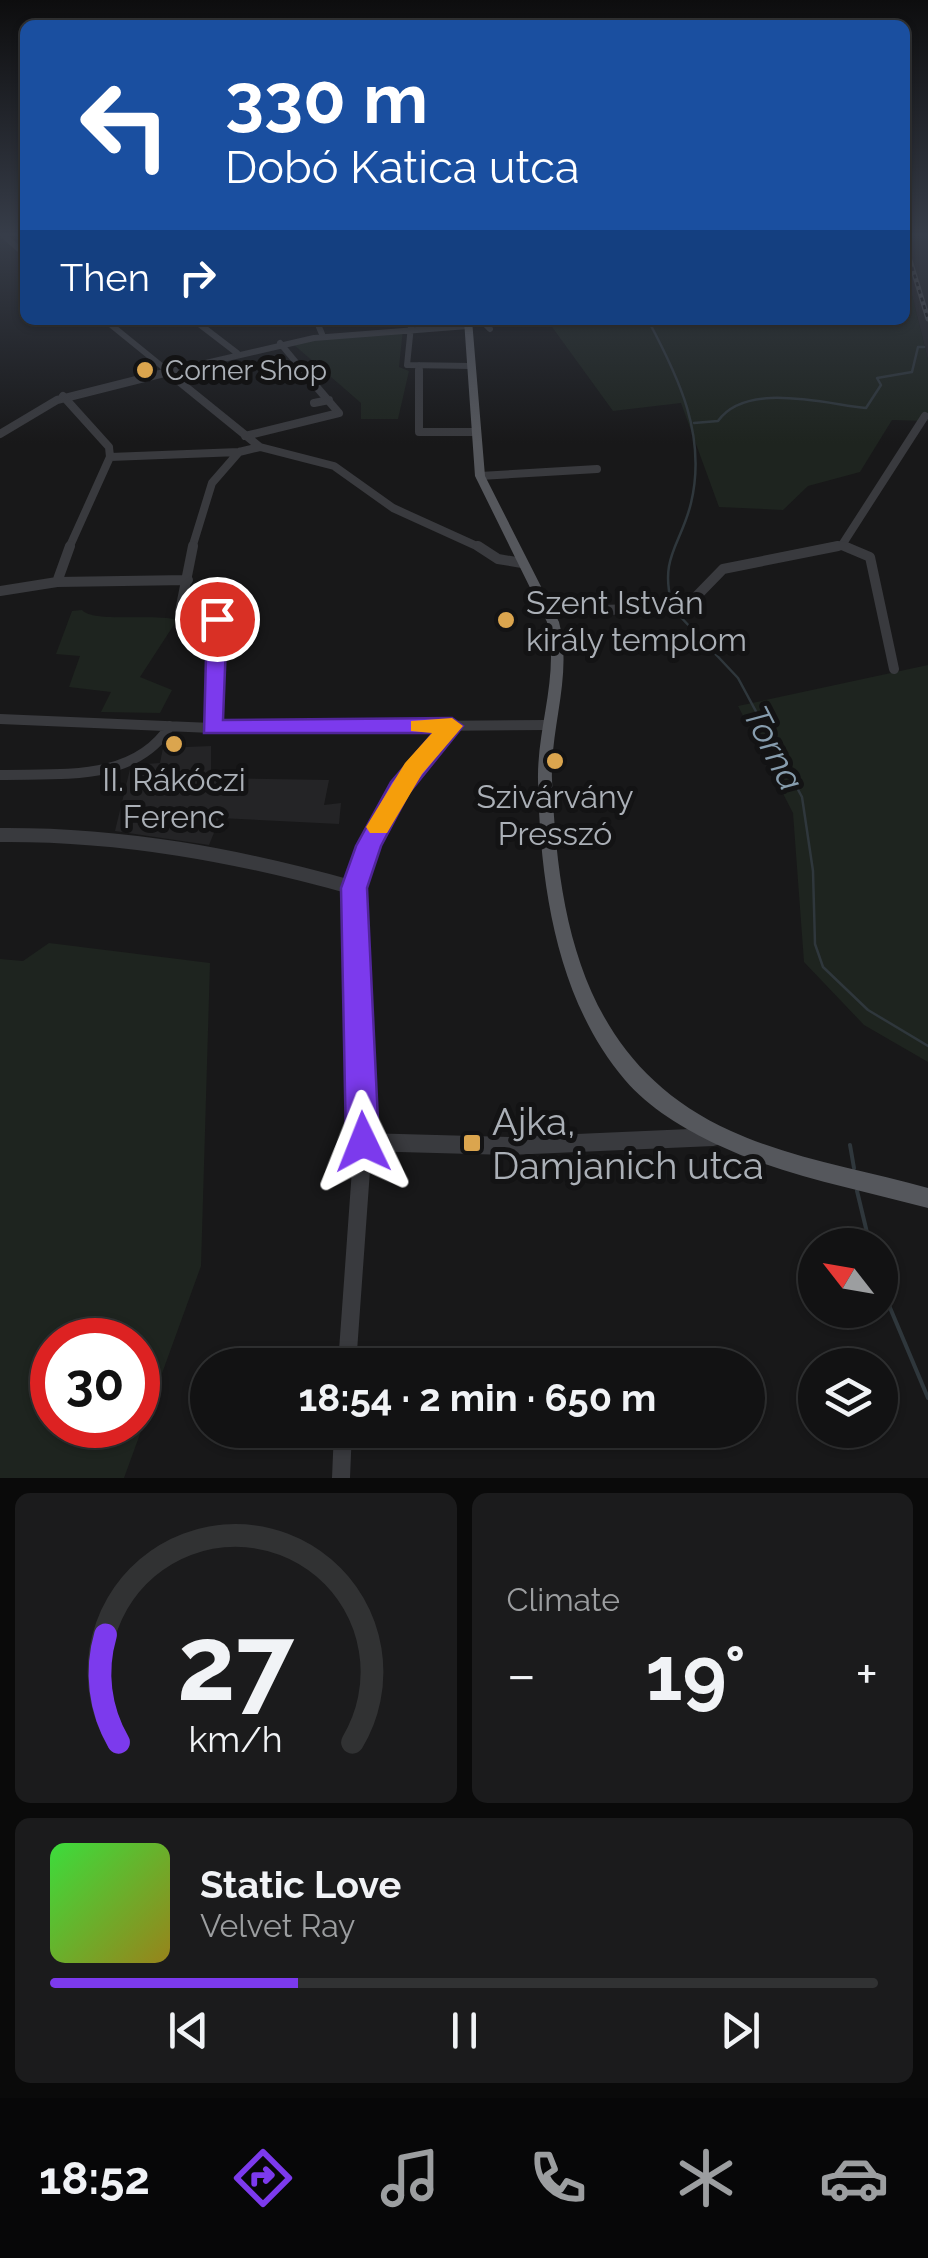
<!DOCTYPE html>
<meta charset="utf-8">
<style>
:root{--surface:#121213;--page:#1b1b1c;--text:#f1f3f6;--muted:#9c9ea0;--line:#313233;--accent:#7c3aed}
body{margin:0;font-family:Raleway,sans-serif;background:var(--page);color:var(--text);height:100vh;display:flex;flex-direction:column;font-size:38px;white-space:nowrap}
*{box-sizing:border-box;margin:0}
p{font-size:32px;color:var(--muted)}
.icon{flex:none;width:55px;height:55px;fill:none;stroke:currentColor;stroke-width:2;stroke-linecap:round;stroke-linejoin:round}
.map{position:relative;height:1478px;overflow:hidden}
.drawer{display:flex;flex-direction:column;gap:15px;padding:15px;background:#0a0a0a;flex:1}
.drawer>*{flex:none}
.hud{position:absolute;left:20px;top:20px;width:890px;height:305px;border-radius:15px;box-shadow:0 2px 8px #0004,0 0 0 2px var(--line);background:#1a4fa0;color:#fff;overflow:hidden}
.needle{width:65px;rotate:301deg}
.controls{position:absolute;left:798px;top:1228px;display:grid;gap:20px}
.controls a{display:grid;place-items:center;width:100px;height:100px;border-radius:50%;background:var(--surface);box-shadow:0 2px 8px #0004,0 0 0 2px var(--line);font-size:50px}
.speed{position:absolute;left:30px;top:1318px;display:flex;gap:20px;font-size:50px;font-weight:700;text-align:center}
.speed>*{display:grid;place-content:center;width:130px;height:130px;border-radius:50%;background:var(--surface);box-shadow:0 2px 8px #0004,0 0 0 2px var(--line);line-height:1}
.speed .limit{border:15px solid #d22;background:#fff;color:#111}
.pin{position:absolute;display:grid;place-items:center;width:85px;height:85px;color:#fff;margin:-42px;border:5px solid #fff;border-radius:50%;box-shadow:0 2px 10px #0007}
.me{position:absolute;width:110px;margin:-55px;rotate:358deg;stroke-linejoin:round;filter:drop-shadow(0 0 8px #0008)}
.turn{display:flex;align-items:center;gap:35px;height:210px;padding:0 40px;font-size:45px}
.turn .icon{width:130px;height:130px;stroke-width:2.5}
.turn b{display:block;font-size:70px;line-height:85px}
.then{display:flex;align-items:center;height:95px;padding:0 40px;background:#0003;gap:20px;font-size:38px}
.big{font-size:75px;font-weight:700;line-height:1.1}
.drawer .widget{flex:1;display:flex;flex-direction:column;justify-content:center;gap:15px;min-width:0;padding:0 35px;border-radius:15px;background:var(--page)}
.drawer .dial{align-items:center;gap:0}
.dial svg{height:260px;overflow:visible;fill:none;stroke:var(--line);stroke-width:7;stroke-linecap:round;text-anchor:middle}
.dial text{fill:var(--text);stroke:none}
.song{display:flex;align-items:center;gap:30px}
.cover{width:120px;height:120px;border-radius:15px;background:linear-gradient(135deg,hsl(120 70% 55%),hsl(50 70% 35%))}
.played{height:10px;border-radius:5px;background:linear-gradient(90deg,var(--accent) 30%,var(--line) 30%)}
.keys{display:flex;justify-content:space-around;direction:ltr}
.heat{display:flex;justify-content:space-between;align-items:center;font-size:55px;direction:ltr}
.drawer .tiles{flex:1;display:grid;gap:15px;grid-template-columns:1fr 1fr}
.widget:last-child{grid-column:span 2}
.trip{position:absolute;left:190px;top:1348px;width:575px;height:100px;border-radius:50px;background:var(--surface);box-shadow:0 2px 8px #0004,0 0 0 2px var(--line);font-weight:700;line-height:100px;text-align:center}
.tab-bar{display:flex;height:160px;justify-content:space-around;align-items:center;background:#070708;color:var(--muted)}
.tab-bar .icon{width:70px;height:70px}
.tab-bar .active{color:var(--accent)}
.tab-bar b{font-size:45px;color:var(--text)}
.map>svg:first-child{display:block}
.built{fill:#242426}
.green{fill:#1e241f;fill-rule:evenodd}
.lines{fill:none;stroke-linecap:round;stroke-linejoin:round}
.stream-far1{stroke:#2f373c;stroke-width:2.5}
.stream{stroke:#2f373c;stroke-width:4}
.minor-far4{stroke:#393a3e;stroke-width:6}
.minor-far3{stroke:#393a3e;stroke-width:8}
.minor-far2{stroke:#393a3e;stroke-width:10}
.minor-far1{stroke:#393a3e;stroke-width:14}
.minor{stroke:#393a3e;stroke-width:18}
.major{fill:#55575c;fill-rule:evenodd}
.rail-casing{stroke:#4c4e52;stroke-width:5}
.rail{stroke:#131314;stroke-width:2.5;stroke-dasharray:4;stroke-linecap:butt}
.route{fill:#7c3aed;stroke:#51269a;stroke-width:2.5}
.slow{fill:#f59e0b}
.poi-dot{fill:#dba54e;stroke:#131314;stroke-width:4}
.labels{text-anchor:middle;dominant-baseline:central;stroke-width:10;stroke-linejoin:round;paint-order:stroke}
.far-poi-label{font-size:28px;fill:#abb0b7;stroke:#131314;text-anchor:start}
.poi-label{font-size:32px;fill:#abb0b7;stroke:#131314}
.water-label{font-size:35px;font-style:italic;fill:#879dae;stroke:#131314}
.near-poi-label{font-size:38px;fill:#abb0b7;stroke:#131314;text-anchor:start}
</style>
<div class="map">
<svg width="928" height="1478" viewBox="0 0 928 1478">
<rect width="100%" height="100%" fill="#181819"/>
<path class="built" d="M905,236h23v124l-23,-93z
M211,746v32l118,2 -5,25 17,-2 -2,21 -119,-6 -11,27 -94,-14 16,-66 29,-2 3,-15z"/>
<path class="green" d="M905,267l23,93v61l-36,-1 -32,52 -52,14 -25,24 -64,-3 -38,-104 -68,8 -66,-91h358z
M403,329l-4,38 10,4 -11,48h-37v-16l-68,-59 51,-11z
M82,610c11,13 73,3 95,10l-37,57 32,13 -12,23 -59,-1 10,-20 -42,-5 11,-31 -24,-2 16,-43z
M928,665v397l-64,-37 -60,-63 -11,-149 -55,-107z
M49,943l161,20 -9,303 -77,212h-124v-519l23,2zM52,1340h86v85h-86z"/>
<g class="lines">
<path class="stream-far1" d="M648,320c31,58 59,116 43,183 -10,42 -32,54 -19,102
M694,423l24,-2c28,-40 107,-17 148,-13l15,-23 -4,-7 35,-6 6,-25h6
M676,612l62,66 64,119 11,74 2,73 8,23 45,43 60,36"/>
<path class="stream" d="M850,1145l4,23
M857,1191l13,54
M880,1284l48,114"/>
<path class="minor-far4" d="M4,236l21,18
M105,320l64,52
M194,320l43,33
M316,320l6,14
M481,320l9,9
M411,326l-4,39 64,1
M280,343l24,29
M419,365v7
M167,372l147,-34 154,-12"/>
<path class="minor-far3" d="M165,370l95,77 74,19 59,42 88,40
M419,370v62h56
M63,396l46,51 1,10
M314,403l15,-3
M0,434l57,-34 119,-30
M245,436l94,-23 -37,-43
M480,476l117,-7
M842,545l8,3
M69,548l41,-91 129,-5 21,-5
M192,548l20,-65 27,-31
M826,548l16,-3 83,-129"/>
<path class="minor-far2" d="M70,546l-13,36 131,-2
M193,546l-13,65 32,5 7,9 -7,103
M478,546l20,13 24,4
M844,546l26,11 24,112
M0,591l57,-9
M548,612l138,-5 37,-38 115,-23
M0,719l212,9 335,-3
M0,775c59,-2 134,8 170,-49
M407,779l45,-53"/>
<path class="minor-far1" d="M0,835c121,-1 237,20 354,53
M361,1082l-7,-194 14,-42 41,-69"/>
<path class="minor" d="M363,1142l146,4 204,-9
M347,1365l16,-223 -2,-62
M341,1478l2,-48"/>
<path class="major" d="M464,320h8l13,156 74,146c14,53 -9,105 -7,158 6,147 33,285 179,351 61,28 132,39 197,57v20c-70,-19 -144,-32 -210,-63 -34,-16 -69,-37 -93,-65 -69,-81 -85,-197 -87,-300 -1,-54 22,-105 9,-158l-72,-146z"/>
<defs>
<path id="rail" d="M905,244l23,75"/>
</defs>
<use href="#rail" class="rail-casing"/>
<use href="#rail" class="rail"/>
</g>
<linearGradient id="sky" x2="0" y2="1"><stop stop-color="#0d0d0e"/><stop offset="0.53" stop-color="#373d49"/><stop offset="1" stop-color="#373d49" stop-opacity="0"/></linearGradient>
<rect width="928" height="443" fill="url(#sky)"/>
<path class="route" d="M217,613l10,6 -4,101 229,-2 11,8 -54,67 -28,53 -14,42 12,254 -5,11 -11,4 -12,-4 -5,-11 -5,-254 15,-42 35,-64 42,-49h-229l3,-114z"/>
<path class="slow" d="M452,718l11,8 -41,48 -35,59h-17l-4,-6 39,-64 27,-30 -21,-2v-10z"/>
<g class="poi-dot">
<circle cx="145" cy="370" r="10"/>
<circle cx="506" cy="620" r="10"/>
<circle cx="174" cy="744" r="10"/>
<circle cx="555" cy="761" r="10"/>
<rect x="462" y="1133" width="20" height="20" rx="5"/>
</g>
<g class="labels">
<g class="far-poi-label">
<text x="165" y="370">Corner Shop</text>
</g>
<g class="poi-label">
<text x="526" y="602" text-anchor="start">Szent István<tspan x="526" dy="37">király templom</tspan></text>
<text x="174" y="779">II. Rákóczi<tspan x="174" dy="37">Ferenc</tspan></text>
<text x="555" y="796">Szivárvány<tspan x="555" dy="37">Presszó</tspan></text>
</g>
<g class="water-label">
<text transform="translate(774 748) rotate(63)">Torna</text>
</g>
<g class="near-poi-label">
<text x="492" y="1121">Ajka,<tspan x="492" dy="44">Damjanich utca</tspan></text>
</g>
</g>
</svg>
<div class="controls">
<a><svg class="needle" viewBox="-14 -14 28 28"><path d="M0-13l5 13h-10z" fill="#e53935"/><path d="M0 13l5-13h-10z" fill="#9c9ea0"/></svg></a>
<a><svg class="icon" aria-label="layers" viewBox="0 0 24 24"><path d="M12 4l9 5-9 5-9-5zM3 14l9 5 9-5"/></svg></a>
</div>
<div class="speed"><div class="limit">30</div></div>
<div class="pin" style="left:217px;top:619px;background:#d93025"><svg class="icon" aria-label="arrive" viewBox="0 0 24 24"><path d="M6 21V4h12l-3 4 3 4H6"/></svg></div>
<svg class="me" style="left:363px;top:1142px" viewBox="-20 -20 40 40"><path d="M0-17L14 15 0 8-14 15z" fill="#7c3aed" stroke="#fff" stroke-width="4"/></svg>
<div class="trip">18:54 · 2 min · 650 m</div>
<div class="hud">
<div class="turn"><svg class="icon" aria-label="left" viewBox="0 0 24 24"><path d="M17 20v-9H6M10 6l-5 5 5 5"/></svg><div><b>330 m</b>Dobó Katica utca</div></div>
<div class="then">Then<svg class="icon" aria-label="right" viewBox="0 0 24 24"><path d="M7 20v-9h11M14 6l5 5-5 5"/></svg></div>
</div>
</div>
<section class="drawer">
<div class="tiles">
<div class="widget dial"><svg viewBox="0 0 100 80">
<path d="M14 69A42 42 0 1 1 86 69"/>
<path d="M14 69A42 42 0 0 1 10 36" stroke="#7c3aed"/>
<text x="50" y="56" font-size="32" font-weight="700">27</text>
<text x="50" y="72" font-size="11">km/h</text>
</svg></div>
<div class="widget"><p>Climate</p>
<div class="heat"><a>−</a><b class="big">19°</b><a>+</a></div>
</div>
<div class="widget">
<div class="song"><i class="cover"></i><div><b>Static Love</b><p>Velvet Ray</p></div></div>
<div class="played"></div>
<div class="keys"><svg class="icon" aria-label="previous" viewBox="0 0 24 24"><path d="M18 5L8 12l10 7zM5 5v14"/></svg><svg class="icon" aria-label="pause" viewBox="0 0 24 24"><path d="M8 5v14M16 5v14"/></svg><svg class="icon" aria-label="next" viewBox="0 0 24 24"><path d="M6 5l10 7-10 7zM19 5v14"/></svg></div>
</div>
</div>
</section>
<nav class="tab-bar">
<b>18:52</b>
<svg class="icon active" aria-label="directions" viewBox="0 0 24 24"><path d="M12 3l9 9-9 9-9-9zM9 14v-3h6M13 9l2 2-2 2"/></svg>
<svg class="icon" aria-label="music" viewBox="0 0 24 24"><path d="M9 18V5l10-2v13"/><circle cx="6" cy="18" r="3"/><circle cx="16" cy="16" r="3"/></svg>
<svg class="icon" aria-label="phone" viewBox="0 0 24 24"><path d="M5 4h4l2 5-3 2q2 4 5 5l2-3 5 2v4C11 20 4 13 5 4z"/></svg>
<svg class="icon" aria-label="climate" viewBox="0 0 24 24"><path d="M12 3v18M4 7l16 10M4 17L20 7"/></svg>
<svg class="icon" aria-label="car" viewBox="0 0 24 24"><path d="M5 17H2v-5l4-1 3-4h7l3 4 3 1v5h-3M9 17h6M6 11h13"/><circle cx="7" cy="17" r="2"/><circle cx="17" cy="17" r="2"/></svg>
</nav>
